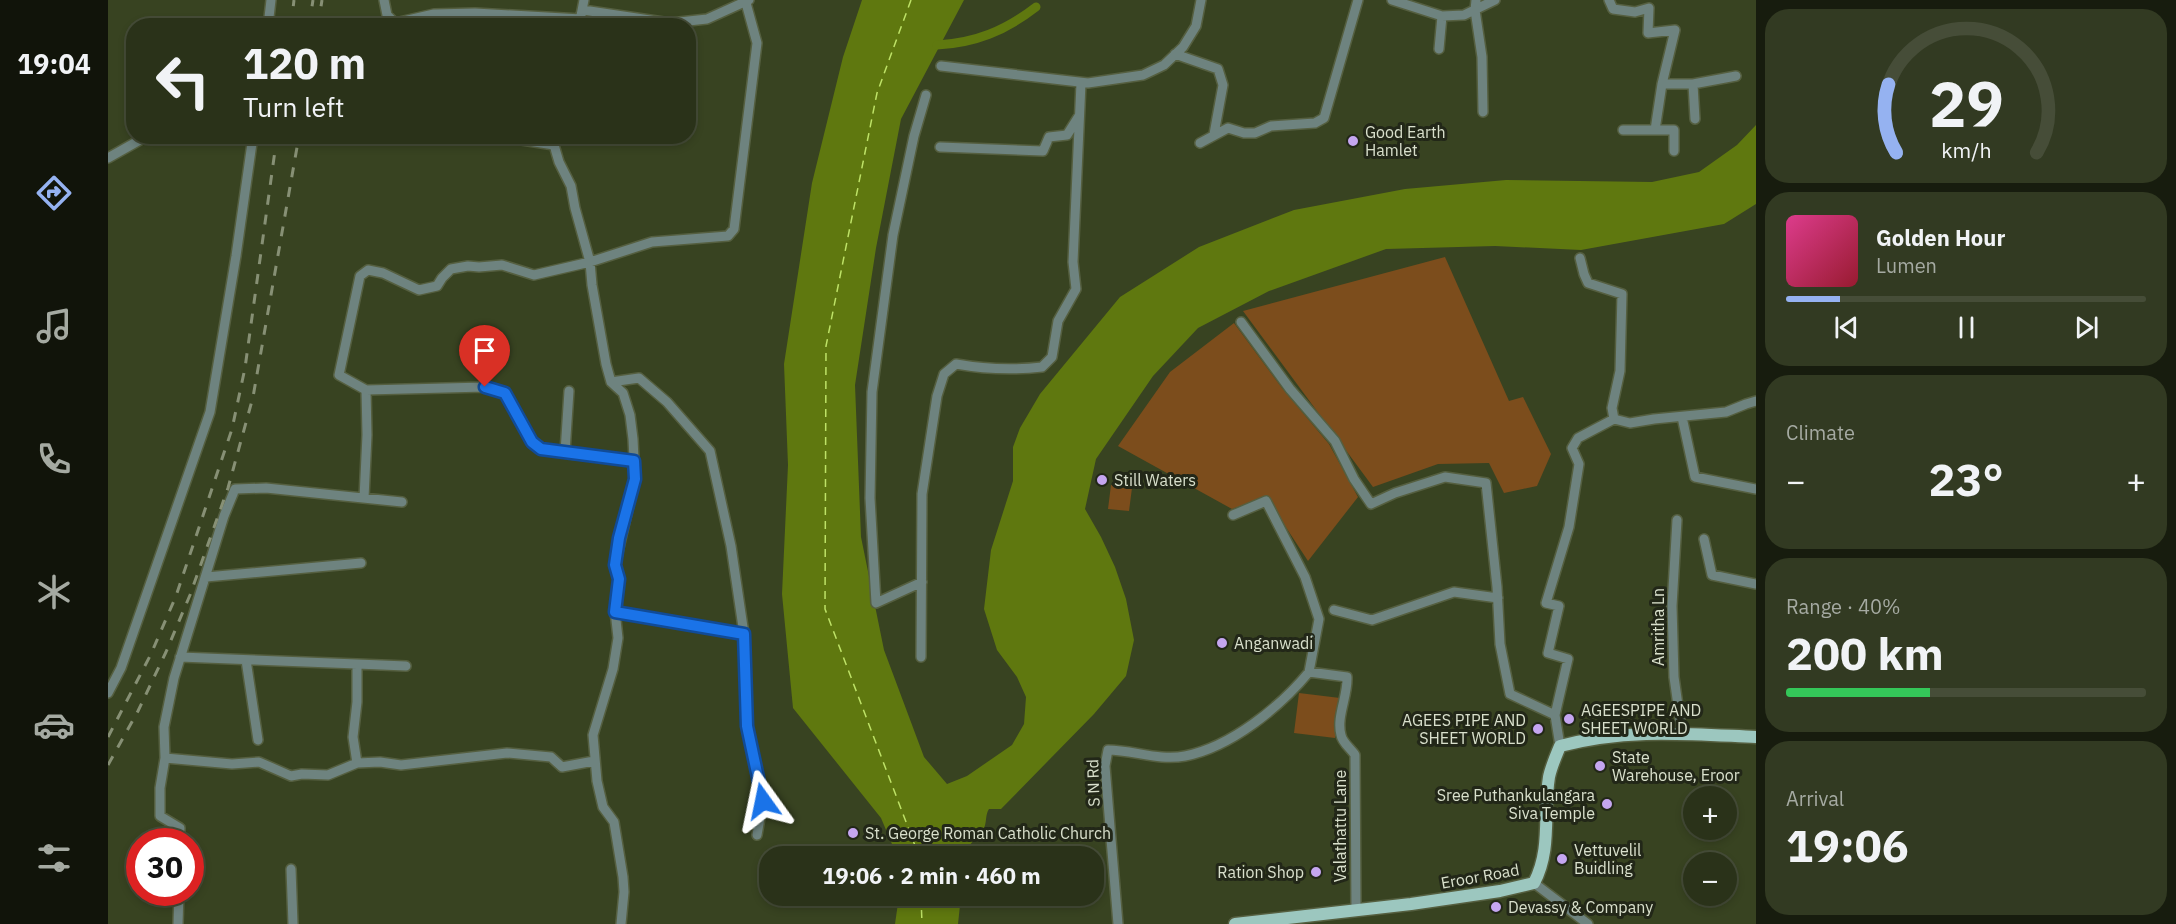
<!DOCTYPE html>
<meta charset="utf-8">
<style>
:root{--surface:#2a3219;--page:#323a22;--text:#f1f3f6;--muted:#a5aaa2;--line:#464d38;--accent:#95b2f1}
body{margin:0;font-family:"IBM Plex Sans",sans-serif;background:var(--page);color:var(--text);height:100vh;display:flex;flex-direction:column;font-size:22px;white-space:nowrap}
*{box-sizing:border-box;margin:0}
p{font-size:20px;color:var(--muted)}
.icon{flex:none;width:33px;height:33px;fill:none;stroke:currentColor;stroke-width:2;stroke-linecap:round;stroke-linejoin:round}
.map{position:relative;flex:1;overflow:hidden}
.panel{display:flex;flex-direction:column;gap:9px;padding:9px;background:#171c0e;width:420px}
.panel>*{flex:none}
.top-card{position:absolute;left:18px;top:18px;width:570px;height:126px;border-radius:24px;box-shadow:0 3px 9px #0003,0 0 0 2px var(--line);background:#2a3219;color:var(--text);overflow:hidden}
.controls{position:absolute;left:1575px;top:786px;display:grid;gap:12px}
.controls a{display:grid;place-items:center;width:54px;height:54px;border-radius:50%;background:var(--surface);box-shadow:0 3px 9px #0003,0 0 0 2px var(--line);font-size:30px}
.speed{position:absolute;left:18px;top:828px;display:flex;gap:12px;font-size:30px;font-weight:700;text-align:center}
.speed>*{display:grid;place-content:center;width:78px;height:78px;border-radius:50%;background:var(--surface);box-shadow:0 3px 9px #0003,0 0 0 2px var(--line);line-height:1}
.speed .limit{border:9px solid #d22;background:#fff;color:#111}
.pin{position:absolute;display:grid;place-items:center;width:51px;height:51px;color:#fff;margin:-62px -26px;border-radius:50% 50% 50% 0;rotate:-45deg;box-shadow:0 0 6px #0007}
.pin .icon{rotate:45deg}
.me{position:absolute;width:66px;margin:-33px;rotate:348deg;stroke-linejoin:round;filter:drop-shadow(0 0 4px #0008)}
.turn{display:flex;align-items:center;gap:21px;height:126px;padding:0 18px;font-size:27px}
.turn .icon{width:78px;height:78px;stroke-width:2.5}
.turn b{display:block;font-size:42px;line-height:51px}
.big{font-size:45px;font-weight:700;line-height:1.1}
.panel .card{flex:1;display:flex;flex-direction:column;justify-content:center;gap:9px;min-width:0;padding:0 21px;border-radius:24px;background:var(--page)}
.panel .dial{align-items:center;gap:0}
.dial svg{height:156px;overflow:visible;fill:none;stroke:var(--line);stroke-width:7;stroke-linecap:round;text-anchor:middle}
.dial text{fill:var(--text);stroke:none}
.song{display:flex;align-items:center;gap:18px}
.cover{width:72px;height:72px;border-radius:9px;background:linear-gradient(135deg,hsl(330 70% 55%),hsl(350 70% 35%))}
.played{height:6px;border-radius:3px;background:linear-gradient(90deg,var(--accent) 15%,var(--line) 15%)}
.keys{display:flex;justify-content:space-around;direction:ltr}
.heat{display:flex;justify-content:space-between;align-items:center;font-size:33px;direction:ltr}
.charge{height:9px;border-radius:4px;background:linear-gradient(90deg,#34c759 40%,var(--line) 0)}
.trip{position:absolute;left:651px;top:846px;width:345px;height:60px;border-radius:24px;background:var(--surface);box-shadow:0 3px 9px #0003,0 0 0 2px var(--line);font-weight:700;line-height:60px;text-align:center}
main{display:flex;flex:1;min-height:0}
.tab-bar{display:flex;flex-direction:column;width:108px;justify-content:space-around;align-items:center;background:#11140a;color:var(--muted)}
.tab-bar .icon{width:42px;height:42px}
.tab-bar .selected{color:var(--accent)}
.tab-bar b{font-size:27px;color:var(--text)}
.map>svg:first-child{display:block}
.green{fill:#7c4d1c}
.water{fill:#5f780f}
.lines{fill:none;stroke-linecap:round;stroke-linejoin:round}
.canal{stroke:#5f780f;stroke-width:9}
.ferry{stroke:#bee267;stroke-width:1.5;stroke-dasharray:8 6;stroke-linecap:butt}
.minor-casing{stroke:#555f40;stroke-width:12}
.major-casing{stroke:#555f40;stroke-width:15}
.minor{stroke:#6e837f;stroke-width:9}
.major{stroke:#9cc7bf;stroke-width:12}
.rail{stroke:#879075;stroke-width:3;stroke-dasharray:10 10;stroke-linecap:butt}
.route-casing{stroke:#114b97;stroke-width:15}
.route{stroke:#1a73e8;stroke-width:10}
.poi-dot{fill:#c5a6f0;stroke:#222718;stroke-width:2}
.labels{text-anchor:middle;dominant-baseline:central;stroke-width:6;stroke-linejoin:round;paint-order:stroke}
.poi-label{font-size:16px;fill:#d9e0cc;stroke:#222718;text-anchor:start}
.street-label{font-size:16px;fill:#d9e0cc;stroke:#222718}
</style>
<main>
<nav class="tab-bar">
<b>19:04</b>
<svg class="icon selected" aria-label="directions" viewBox="0 0 24 24"><path d="M12 3l9 9-9 9-9-9zM9 14v-3h6M13 9l2 2-2 2"/></svg>
<svg class="icon" aria-label="music" viewBox="0 0 24 24"><path d="M9 18V5l10-2v13"/><circle cx="6" cy="18" r="3"/><circle cx="16" cy="16" r="3"/></svg>
<svg class="icon" aria-label="phone" viewBox="0 0 24 24"><path d="M5 4h4l2 5-3 2q2 4 5 5l2-3 5 2v4C11 20 4 13 5 4z"/></svg>
<svg class="icon" aria-label="climate" viewBox="0 0 24 24"><path d="M12 3v18M4 7l16 10M4 17L20 7"/></svg>
<svg class="icon" aria-label="car" viewBox="0 0 24 24"><path d="M5 17H2v-5l4-1 3-4h7l3 4 3 1v5h-3M9 17h6M6 11h13"/><circle cx="7" cy="17" r="2"/><circle cx="17" cy="17" r="2"/></svg>
<svg class="icon" aria-label="filters" viewBox="0 0 24 24"><path d="M4 7h16M4 17h16"/><circle cx="9" cy="7" r="2"/><circle cx="15" cy="17" r="2"/></svg>
</nav>
<div class="map">
<svg width="1648" height="924" viewBox="0 0 1648 924">
<rect width="100%" height="100%" fill="#384321"/>
<path class="green" d="M1337,257l64,144 14,-4 28,57 -14,32 -33,7 -15,-30 -51,1 -65,23 -130,-176z
M1126,323l48,65 47,56 29,53 -50,64 -42,-64 -34,12 -114,-63 52,-74z
M1003,485l21,3 -3,23 -21,-2z
M1191,693l41,5 -5,40 -41,-5z"/>
<path class="water" d="M754,0h102l-63,119 -25,129 -21,137 6,152 23,113 40,107 23,27 20,-8 45,-31 12,-21 2,-27 -9,-20 -20,-27 -13,-41 7,-59 22,-69v-34l7,-19 20,-34 80,-97 79,-50 95,-37 111,-21 101,-9 146,2 47,-10 38,-27 19,-20v79l-32,20 -143,26 -86,-4 -109,3 -117,42 -71,37 -45,48 -57,83 -11,50 16,28 14,30 11,32 8,41 -8,36 -32,38 -93,95h-12c-4,6 -2,13 -5,19 -6,10 -17,16 -19,28h-68l-16,-38 -88,-110 -11,-114 6,-129 -4,-101 28,-181 31,-126z
M791,896h62l-3,28h-63z"/>
<g class="lines">
<path class="canal" d="M829,45c38,-2 68,-14 99,-38"/>
<path class="ferry" d="M803,0l-34,93 -51,253 -1,263 94,247
M813,896l1,28"/>
<defs>
<path id="minor" d="M276,0l3,15 8,8 39,-9 41,-1 106,6
M1284,0l50,16 22,-1 31,-15
M1368,0l-1,10 7,47 1,55
M1501,0l4,9 22,3 14,-4 -1,25 27,-3 -13,54h31l2,35
M475,10l87,13 37,-4 42,-19
M160,26l3,-26
M471,26l5,-26
M1331,49l3,-33
M1067,54l43,15 5,16 -9,49
M833,66l147,17 55,-8 21,-10 19,-18 13,-21 5,-26
M1585,84l43,-8
M1515,130h51v21
M1547,130l7,-46
M447,136l-1,9 5,17 12,24 4,22 15,54 2,23 14,79 5,18 12,11 7,22 3,24 2,40 -20,86 4,14 -4,32 3,27 -5,31 -20,66 4,46 6,26 11,15 9,55 1,15 -3,32
M400,138l46,7
M1092,143l28,-15 16,5h11l16,-7 44,-3 9,-5 34,-118
M832,147l103,4 6,-14 18,-2 12,-19
M0,158l39,-22
M1472,258l4,16 4,9 34,11 -2,77 -8,37 2,11 16,4 24,-4 72,-7 20,-8 10,-3
M1133,322l49,67 45,52 19,38 17,25 24,-11 50,-16 41,6 11,104 3,57 10,50 45,21 5,31
M503,382l28,-4 28,24 43,49 21,95 13,88 3,92 16,75 -6,34
M461,391l-4,61 6,2 63,7
M1574,417l13,60 61,12
M457,452l-24,-3 -9,-7 -27,-49 -20,-6 -119,3 -27,-15 21,-99 8,-6 15,3 36,17 18,-4 5,-8 9,-9 17,-3 11,1 23,-2 32,10 56,-13 62,-20 76,-6 6,-7 23,-186 -11,-40
M256,498l3,-63 -1,-45
M1125,515l33,-14 39,76 14,42 -10,53
M1569,520l-5,86 2,71 8,57
M1596,539l8,36 44,9
M98,577l155,-14
M814,582l-46,21 -6,-105 2,-106 21,-157 21,-99 12,-41
M1226,610l38,10 82,-28 44,6
M507,611l129,23
M72,657l177,7v38l-4,35 4,26
M813,657l1,-163 15,-98 7,-22 12,-10c28,5 59,6 86,3l10,-10 6,-36 18,-32 -3,-27 8,-179
M138,660l12,80
M249,664l49,2
M0,693l13,-25 89,-256 26,-156 17,-120
M1447,715l13,-56 -20,-6 11,-47 -13,-3 23,-76 10,-63 -7,-16 6,-10 36,-19
M57,758l67,6 27,-2 32,14 11,-2 26,1 29,-12 23,-1 21,3 106,-12 44,4 11,10 32,-6
M71,842l1,-14 -20,-12v-28l5,-30 -1,-31 10,-49 50,-162 11,-27 31,-1 136,14
M183,869l2,55
M1426,883l54,41
M70,924l1,-32
M1010,924l-13,-158 3,-16c25,0 51,11 77,6 46,-9 95,-49 124,-84l38,5c1,19 -11,40 -6,58 1,7 10,14 14,20l1,155"/>
<path id="major" d="M1127,924l176,-20 89,-13 34,-8c18,-34 9,-70 15,-106 2,-10 7,-21 11,-31 67,-18 128,-12 196,-9"/>
</defs>
<use href="#minor" class="minor-casing"/>
<use href="#major" class="major-casing"/>
<use href="#minor" class="minor"/>
<use href="#major" class="major"/>
<path class="rail" d="M183,26l3,-26
M201,26l4,-26
M210,26l4,-26
M0,737l43,-83 25,-58 56,-167 13,-61 32,-232
M0,765l30,-54 28,-59 24,-57 38,-107 25,-91 46,-261"/>
</g>
<g class="lines">
<defs>
<path id="route" d="M377,387l20,6 27,49 9,7 93,12 1,18 -16,59 -4,27 4,14 -4,33 129,22 3,92 16,75"/>
</defs>
<use href="#route" class="route-casing"/>
<use href="#route" class="route"/>
</g>
<g class="poi-dot">
<circle cx="1245" cy="141" r="6"/>
<circle cx="994" cy="480" r="6"/>
<circle cx="1114" cy="643" r="6"/>
<circle cx="1461" cy="719" r="6"/>
<circle cx="1430" cy="729" r="6"/>
<circle cx="1492" cy="766" r="6"/>
<circle cx="1499" cy="804" r="6"/>
<circle cx="745" cy="833" r="6"/>
<circle cx="1454" cy="859" r="6"/>
<circle cx="1208" cy="872" r="6"/>
<circle cx="1388" cy="907" r="6"/>
</g>
<g class="labels">
<g class="poi-label">
<text x="1257" y="132">Good Earth<tspan x="1257" dy="18">Hamlet</tspan></text>
<text x="1006" y="480">Still Waters</text>
<text x="1126" y="643">Anganwadi</text>
<text x="1473" y="710">AGEESPIPE AND<tspan x="1473" dy="18">SHEET WORLD</tspan></text>
<text x="1418" y="720" text-anchor="end">AGEES PIPE AND<tspan x="1418" dy="18">SHEET WORLD</tspan></text>
<text x="1504" y="757">State<tspan x="1504" dy="18">Warehouse, Eroor</tspan></text>
<text x="1487" y="795" text-anchor="end">Sree Puthankulangara<tspan x="1487" dy="18">Siva Temple</tspan></text>
<text x="757" y="833">St. George Roman Catholic Church</text>
<text x="1466" y="850">Vettuvelil<tspan x="1466" dy="18">Buidling</tspan></text>
<text x="1196" y="872" text-anchor="end">Ration Shop</text>
<text x="1400" y="907">Devassy &amp; Company</text>
</g>
<g class="street-label">
<text transform="translate(1550 627) rotate(-90)">Amritha Ln</text>
<text transform="translate(985 783) rotate(-92)">S N Rd</text>
<text transform="translate(1232 826) rotate(-90)">Valathattu Lane</text>
<text transform="translate(1372 876) rotate(-10)">Eroor Road</text>
</g>
</g>
</svg>
<div class="controls">
<a>+</a>
<a>−</a>
</div>
<div class="speed"><div class="limit">30</div></div>
<div class="pin" style="left:377px;top:387px;background:#d93025"><svg class="icon" aria-label="arrive" viewBox="0 0 24 24"><path d="M6 21V4h12l-3 4 3 4H6"/></svg></div>
<svg class="me" style="left:655px;top:801px" viewBox="-20 -20 40 40"><path d="M0-17L14 15 0 8-14 15z" fill="#1a73e8" stroke="#fff" stroke-width="4"/></svg>
<div class="trip">19:06 · 2 min · 460 m</div>
<div class="top-card">
<div class="turn"><svg class="icon" aria-label="left" viewBox="0 0 24 24"><path d="M17 20v-9H6M10 6l-5 5 5 5"/></svg><div><b>120 m</b>Turn left</div></div>
</div>
</div>
<section class="panel">
<div class="card dial"><svg viewBox="0 0 100 80">
<path d="M14 69A42 42 0 1 1 86 69"/>
<path d="M14 69A42 42 0 0 1 10 34" stroke="#95b2f1"/>
<text x="50" y="56" font-size="32" font-weight="700">29</text>
<text x="50" y="72" font-size="11">km/h</text>
</svg></div>
<div class="card">
<div class="song"><i class="cover"></i><div><b>Golden Hour</b><p>Lumen</p></div></div>
<div class="played"></div>
<div class="keys"><svg class="icon" aria-label="previous" viewBox="0 0 24 24"><path d="M18 5L8 12l10 7zM5 5v14"/></svg><svg class="icon" aria-label="pause" viewBox="0 0 24 24"><path d="M8 5v14M16 5v14"/></svg><svg class="icon" aria-label="next" viewBox="0 0 24 24"><path d="M6 5l10 7-10 7zM19 5v14"/></svg></div>
</div>
<div class="card"><p>Climate</p>
<div class="heat"><a>−</a><b class="big">23°</b><a>+</a></div>
</div>
<div class="card"><p>Range · 40%</p><b class="big">200 km</b><div class="charge"></div></div>
<div class="card"><p>Arrival</p><b class="big">19:06</b></div>
</section>
</main>
